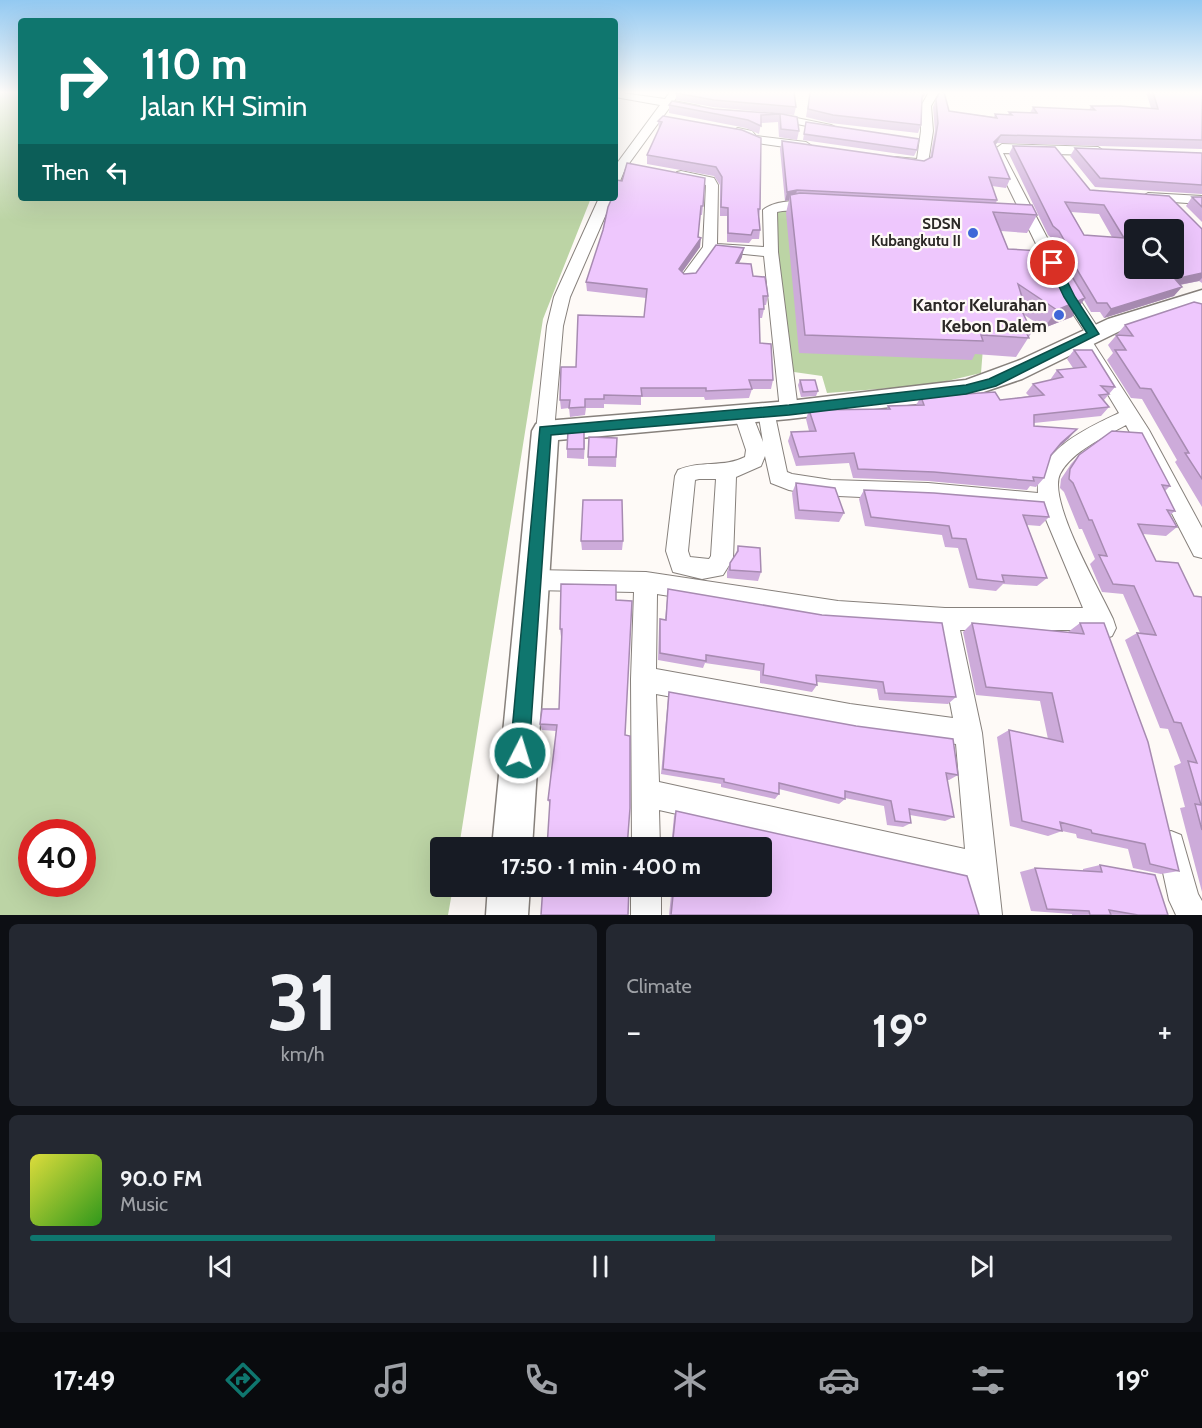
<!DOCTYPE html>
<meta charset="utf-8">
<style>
:root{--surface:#171b24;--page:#242831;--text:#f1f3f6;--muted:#9ea1a6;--line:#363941;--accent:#0f766e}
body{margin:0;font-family:Cabin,sans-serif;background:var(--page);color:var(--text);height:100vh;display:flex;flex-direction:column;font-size:22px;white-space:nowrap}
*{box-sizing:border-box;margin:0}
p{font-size:20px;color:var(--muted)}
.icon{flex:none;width:33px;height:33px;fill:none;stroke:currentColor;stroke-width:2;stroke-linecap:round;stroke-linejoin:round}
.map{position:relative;height:915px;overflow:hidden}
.sheet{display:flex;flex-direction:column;gap:9px;padding:9px;background:#0d0f14;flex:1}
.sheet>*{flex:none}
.top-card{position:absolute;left:18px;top:18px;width:600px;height:183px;border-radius:6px;box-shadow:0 6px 24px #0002;background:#0f766e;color:#fff;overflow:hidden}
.tools{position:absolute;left:1124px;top:219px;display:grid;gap:12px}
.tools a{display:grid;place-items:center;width:60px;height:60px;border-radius:6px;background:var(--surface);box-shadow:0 6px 24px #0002;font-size:30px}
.speed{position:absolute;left:18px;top:819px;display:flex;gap:12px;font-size:30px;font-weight:700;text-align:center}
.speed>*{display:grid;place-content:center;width:78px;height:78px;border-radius:50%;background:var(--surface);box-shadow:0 6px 24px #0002;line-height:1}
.speed .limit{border:9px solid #d22;background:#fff;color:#111}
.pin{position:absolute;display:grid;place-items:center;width:51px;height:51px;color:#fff;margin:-26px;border:3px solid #fff;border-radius:50%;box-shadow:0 2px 6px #0007}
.me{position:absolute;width:66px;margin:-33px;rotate:5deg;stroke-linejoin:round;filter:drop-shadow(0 0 4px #0008)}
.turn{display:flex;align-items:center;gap:21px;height:126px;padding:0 24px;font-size:27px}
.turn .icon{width:78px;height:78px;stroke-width:2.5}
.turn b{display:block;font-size:42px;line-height:51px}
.then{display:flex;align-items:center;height:57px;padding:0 24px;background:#0003;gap:12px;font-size:22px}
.big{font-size:45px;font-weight:700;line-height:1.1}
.sheet .card{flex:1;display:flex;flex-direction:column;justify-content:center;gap:9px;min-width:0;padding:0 21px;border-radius:9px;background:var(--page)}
.sheet .dial{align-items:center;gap:0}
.dial b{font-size:78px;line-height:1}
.song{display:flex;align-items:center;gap:18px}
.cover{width:72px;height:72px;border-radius:9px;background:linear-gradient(135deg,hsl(60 70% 55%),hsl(110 70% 35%))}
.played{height:6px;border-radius:3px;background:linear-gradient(90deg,var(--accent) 60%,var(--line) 60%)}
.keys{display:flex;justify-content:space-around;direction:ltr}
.heat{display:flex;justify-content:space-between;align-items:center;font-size:33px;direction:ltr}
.sheet .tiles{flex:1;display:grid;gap:9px;grid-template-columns:1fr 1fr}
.card:last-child{grid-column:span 2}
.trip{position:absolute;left:430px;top:837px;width:342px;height:60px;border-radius:6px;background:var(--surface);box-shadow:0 6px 24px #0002;font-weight:700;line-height:60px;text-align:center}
.tabs{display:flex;height:96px;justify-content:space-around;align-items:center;background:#090b0e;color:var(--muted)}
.tabs .icon{width:42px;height:42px}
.tabs .on{color:var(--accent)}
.tabs b{font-size:27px;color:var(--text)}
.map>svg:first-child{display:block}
.green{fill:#bcd4a5;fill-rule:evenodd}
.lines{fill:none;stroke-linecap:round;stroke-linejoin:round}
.street-casing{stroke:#87817c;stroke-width:2}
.secondary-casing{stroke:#87817c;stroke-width:3}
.street{fill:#fff;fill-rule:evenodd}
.secondary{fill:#fff;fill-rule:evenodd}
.wall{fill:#cdabda;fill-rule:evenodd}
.shaded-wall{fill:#a78bb1}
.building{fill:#eec7fd;stroke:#a78bb1;stroke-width:1.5;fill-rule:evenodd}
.route{fill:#0f766e;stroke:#0a4d48;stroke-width:1.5}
.poi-dot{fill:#3f67d8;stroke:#fefaf7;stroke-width:2}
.labels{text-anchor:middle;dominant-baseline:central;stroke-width:4.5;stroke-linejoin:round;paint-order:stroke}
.far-poi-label{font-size:15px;font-weight:bold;fill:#2b2826;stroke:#fefaf7;text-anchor:end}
.poi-label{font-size:18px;font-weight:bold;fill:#2b2826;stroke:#fefaf7;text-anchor:end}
</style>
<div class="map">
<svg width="1202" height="915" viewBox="0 0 1202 915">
<rect width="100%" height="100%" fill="#fefaf7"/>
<path class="green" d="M0,92h21v106h570l-48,121 -84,528 -18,1v38l12,1 -5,28h-448zM32,832h50v52h-50z
M777,210l159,7 47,131 -2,25 -51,12 -103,8 -5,-17 -42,-6z"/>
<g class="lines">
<defs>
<path id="street" d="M615,92l50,7 5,-7h7l2,2 -5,7 25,5 2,2 -6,3 -25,-4 -45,62 -5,12 -5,1v-16l45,-61 -45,-8z
M929,92h10l-8,14 2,25 -5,32 -6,4 -28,-4 -2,-3 2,-3 23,2 4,-28v-25z
M772,113l59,12 6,3 -6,3 -63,-13 -2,-2z
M738,128l14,3 4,5 50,6 6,4 -6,4 -56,-8 -7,-7 -9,-2 -2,-2z
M1002,144l96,3 6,4 -6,4 -95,-2 75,144 24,37 -2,4h-10l59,92 53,98v30l-8,-2 -68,-131c-21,12 -54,26 -66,49 -13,27 41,118 53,145l3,9 -4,8 -8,3 -8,-3 -3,-6h-133l22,103 20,182h-30l-4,-36 -309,-69 1,38h-28l-1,-169 3,-87 -102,-2 -8,-3 -3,-7 3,-7 8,-3 114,2 192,29 107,7h138l-41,-98 -114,-10 -112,-5 -27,-5 -18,-7 -6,-27 -4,10 -25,11 -3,82 -10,16 -21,4 -29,-7 -7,-21 9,-75 3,-6c22,-10 46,-2 67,-13l1,-7 -12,-36 2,-5 7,-2 7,2 13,33 -5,-31 3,-5 6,-2 6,2 14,66 5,2 39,6 97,3 110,10c-3,-42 49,-65 81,-80l-44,-73 2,-4 10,-1 -25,-38 -71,-145zM699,479h17l-5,77 -2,3 -19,-2 -2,-6 7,-71zM657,594l181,29 98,6 17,89 -103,-14 -194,-35zM656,694l194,36 106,14 9,105 -306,-67z
M681,171l33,7 4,7 -1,59 47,3 -1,-37c10,-10 47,-13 57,-4 -10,9 -31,2 -43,6l1,40 20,158 -3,5 -6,2 -6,-2 -3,-5 -16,-154 -50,-5 -21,30h-10l-3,-3 23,-31 3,-62 -29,-7 -2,-3 2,-3z
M1148,193l54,3v8l-59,-4 -2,-3z
M599,198h14l-43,99 -7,29 -9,105 -2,5 -7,2 -7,-2 -2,-5 11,-105 7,-29z
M1171,831l10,4 17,59 4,7v14h-26l-7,-15 -12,-55 4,-10z
M631,886h30v29h-30z"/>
<path id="secondary" d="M1202,290v14l-78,25 -102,50 -56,19 -177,21 -231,21 -26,408h-40l40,-417 4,-7 9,-3 244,-20 177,-21 54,-20 88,-41z
M488,886h42l-2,29h-42z"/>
</defs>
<use href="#street" class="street-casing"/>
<use href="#secondary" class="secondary-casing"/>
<use href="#street" class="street"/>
<use href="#secondary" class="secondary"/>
</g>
<path class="wall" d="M810,92h117l-5,8 -1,25 -3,8 -88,-10 -24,-6z
M1146,92h56v57l-205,-6 -2,2 15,34 -4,9 -14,-2 5,14 -1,3 41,12 -10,18 -26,-2 7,18 60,21 2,-2 -16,-28 -6,-5 -39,-81 4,-8 77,44 112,39v54l-3,-2 -19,4 -6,11 -70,22 -4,-6h-9l-7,-12 -12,17 -28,11 -21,-14 9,18 -16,25 -41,-3 -3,6 -173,-7 -13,-140 3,-13 -4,1 -5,-52 2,-8 142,20 6,-3 5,-27 -2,-24 3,-8 13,12 45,6 1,-3 13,1 1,-3 21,1 3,-6 56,3 2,-4 60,2zM1071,212l28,2 13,23 -28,-2z
M676,93l120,14 -2,8 -81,-8 -37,-7z
M669,105l113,9 17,17 -2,9 -18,-3 -1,-15 -17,1 -2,11 -13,-6 -77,-15z
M663,116l97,93 -1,8 1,13 -1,9h-7l-3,4 -22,-1v-26h-7v-31l-6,-9 -67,-12v-9l12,-26 -1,-8z
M806,122l111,28 -3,6 -111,-16z
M1075,148l127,5v41l-107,-7 -25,-31z
M622,181l81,25 -1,9h-2l-2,22 2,10 -18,25 2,2 12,-1 46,-16 -3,6 14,13 15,20 -2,9h-2v4l-2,9h-2v25l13,37 -2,9h-19l-3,9 -44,2 -1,-3h-63v8l-37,-1v4h-18l-1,7 -15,2 -1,-9 -8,1 -1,-9 16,-33 68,-50 2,-19 -59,-7 -1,-9z
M1192,197h10v25l-16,-16z
M1202,304v203l-27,-45 2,-2 -35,-61 -11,-1 -24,-38 6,-7 -5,-8 17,-20z
M1074,350l41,37 -11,13 5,7 -8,9 -67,7v3l35,12 -14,12 -4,5 -7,23 -8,9 -6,-1 -3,4 -99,-9 -75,-3 -4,-15 -53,3 -8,-25 3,-9 18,-1 -3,-12 3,-9 78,-1 1,-3 28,-1 5,-8 79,3 29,-4 -3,-3 7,-9 17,-4 7,-10 16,-2 -6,-9z
M800,380l18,11 -2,5 -15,1 -3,-12z
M617,438l-1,29 -28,-1v-9z
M585,440l-1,19 -17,-1v-9z
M1079,455l91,31 -5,5 10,20 -5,4 7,12 -11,9 -23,-2 13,27 38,35 8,1v295l-22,-84 5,-1 -11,-41 7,-3 -13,-34 -8,-1 -35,-88 12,-7h3l-17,-39 -21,-2 -12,-28 5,-5 -13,-30h-3l-15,-37 -4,-4 1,-9 10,-15z
M796,483l48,30 -5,9 -44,-3 -3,-26z
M864,490l185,27 -9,9 -13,-1 20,53 -10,8 -34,-2 -7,7 -27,-3 -11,-40 -13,-1 -3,-12 -77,-9 -6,-27z
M581,541h42l-1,9h-40z
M738,546l23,26 -3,9 -31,-3v-6l3,-9 6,-9z
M616,585l-66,220 -2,-5 8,-69 -14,-1 -2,-6 19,-15 3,-72h-1l-1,-8z
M668,589l288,108 -8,7 -69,-4 -2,-11 -60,-7v3l-5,7 -52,-9v-12l-55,-8 -2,5 -45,-8 1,-33 1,-8 5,1z
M972,623l96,9 12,-9 99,248 -18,3 -28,-6 -5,-19 -51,-11 -1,-4 -14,-3 -14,5 -38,-10 -13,-89 12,-7 39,9 -8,-38 -64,-6 -13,-63z
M669,692l289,83 -9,5h-2l7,37 -9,4 -35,-6 1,8 -8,4 -16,-2 -3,-19 -39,-8v1l-6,5 -60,-15v5l-4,5 -54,-12v-3l-60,-10 7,-76z
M676,811l303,104h-310l3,-29h90v-38h-91l3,-32z
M1100,865l68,50h-96v-1l-41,-3 -11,-39 15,-4 48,3v-2z"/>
<path class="shaded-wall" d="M1001,135l-4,8 -7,7 4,-8z
M797,190l-2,9 -5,-4 -1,5 -4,1 2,-9z
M701,238l-1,9 -22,31 1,-9z
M744,248l-2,9 -8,15 2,-9z
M1202,273v5l-3,3 -31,6 7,-8z
M1182,287l-8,9 -70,22 7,-9z
M1085,298l-13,19 -28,11 13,-18z
M1077,429l-8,9 -16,14 8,-9z"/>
<path class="building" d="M677,92h117l2,15 -82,-7 -38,-7z
M810,92h115l-3,5 -1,28 -88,-10 -25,-6z
M940,92h4l5,19 48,7 -2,-4 17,1 -3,-3 28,1 -4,-6 62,3 -4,-4h29l38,3 -5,-17h49v48l-201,-5 -7,7 16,37 -21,-2 8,23 -200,-10 -10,2 -5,-51 142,20 8,-4 6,-34 -2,-24z
M672,101l42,8 68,5 15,3 2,14 -18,-2 -1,-15 -19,1v11l-13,-6 -79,-15z
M663,116l79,14 19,8 -1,71h-2l2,21h-7l-2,5 -23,-2v-25l-7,-1 1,-30 -6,-10 -69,-12 15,-33 -4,-1z
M806,122l113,17 -2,11 -113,-16z
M1013,146l42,1 35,43 79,6 33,33v44l-27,6 7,8 -71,22 -4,-6h-10l-24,-40h4l-18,-32 -6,-5zM1065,202l39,3 20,33 -40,-3zM1134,230h39v38h-39z
M1075,148l127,5v32l-102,-7z
M627,163l78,15 -2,28h-2l-3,31 3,1 -22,31 5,5 12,-1 20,-28 28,3 -8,15 15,1 2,12 12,1 3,19h-5l1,13h-5l1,34 11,1 2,36h-24l3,9 -46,2v-3h-65l1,8 -38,-1v4h-19v8l-16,1 1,-8h-10l1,-33h15l2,-52 66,2 3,-28 -61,-7 17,-52 5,-23 4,-9h3l1,-18 6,1z
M800,193l232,12 5,10 -44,-3 15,37 49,3 28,46 -28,12 -39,-26 7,23h-5l12,25h-6l3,6 -48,-3 2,6 -178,-6 -15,-140z
M1192,197h10v10z
M1194,302l8,2v175l-17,-26h4l-38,-64 -11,-1 -25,-38h11l-10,-15 17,1 -8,-11z
M1074,350h18l23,37 -14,-1 8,8 -10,1 10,12 -75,8v11l43,3 -16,14 -10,12 -7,23 -11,-1 1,4 -100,-9 -76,-3 -4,-16 -55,4 -8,-25 25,-1 -7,-21 81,-1 -2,-3 36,-1 -3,-8 74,-5 5,8 44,-5 -11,-11 30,-7 -6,-7 29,-3z
M800,380h15l3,11 -15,1z
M584,430v19h-17l1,-18z
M1112,431l30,2 28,53 -8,-1 13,26 -8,-1 10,17 -39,-3 18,37 22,2 16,33 8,1v233l-7,-26 6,1 -13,-44 9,2 -16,-40 -7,-1 -37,-89 19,2 -22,-49 -21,-2 -14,-29 8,1 -15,-36h-3l-16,-37 -4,-4 1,-10 9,-14z
M589,437l28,1 -1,19h-28z
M796,483l39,5 9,25 -45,-3z
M864,490l70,3 110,9 5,15 -26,-2 24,63 -45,-3 2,7 -27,-3 -11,-40 -14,-1 -3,-12 -78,-9z
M583,500h39l1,41h-42z
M738,546l22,2 1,24 -31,-2v-7l8,-12z
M561,584l55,1v15l16,1 -7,134 5,1v72l-3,40h-80l3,-48h-2l9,-75 -17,-1 2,-15h17l3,-80h-2z
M668,589l154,26 120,8 14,74 -71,-4 -2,-11 -67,-7 1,10 -54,-10 1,-11 -58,-9v6l-46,-8v-34l6,1z
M972,623l112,11 -4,-11h24l44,119 31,129 -29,-7 -5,-20 -53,-11 -1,-3 -31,-8 2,9 -40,-10 -13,-91 54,12 -11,-49 -66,-6z
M669,692l187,34 97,13 5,36 -12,-2 8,44 -45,-8 2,14 -16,-2 -4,-20 -46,-10v8l-66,-16v11l-55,-12v-3l-61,-10z
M676,811l291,65 12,39h-308l3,-29h88v-38h-90z
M1100,865l55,10 13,40h-30l-29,-5 2,5h-21l-1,-4 -42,-2 -12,-41 67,4z
M543,886h86l-1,29h-87z"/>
<linearGradient id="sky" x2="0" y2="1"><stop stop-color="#93c9f1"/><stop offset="0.42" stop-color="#fffdfb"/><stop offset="1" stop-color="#fffdfb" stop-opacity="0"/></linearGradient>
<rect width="1202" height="220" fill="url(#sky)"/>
<path class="route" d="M1053,260l5,3 17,34 24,37 -103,52 -30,8 -177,21 -238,20 -22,318 -3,7 -6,3 -7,-3 -3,-7 30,-326 249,-22 177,-20 23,-6 98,-46 -23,-36 -16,-34z"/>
<g class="poi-dot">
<circle cx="973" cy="233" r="6"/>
<circle cx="1059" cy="315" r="6"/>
</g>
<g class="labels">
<g class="far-poi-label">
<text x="961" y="224">SDSN<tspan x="961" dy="17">Kubangkutu II</tspan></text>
</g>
<g class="poi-label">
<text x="1047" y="305">Kantor Kelurahan<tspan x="1047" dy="21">Kebon Dalem</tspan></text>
</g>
</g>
</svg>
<div class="tools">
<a><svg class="icon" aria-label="search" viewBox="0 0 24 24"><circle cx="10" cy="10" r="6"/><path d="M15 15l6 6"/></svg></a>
</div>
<div class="speed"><div class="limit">40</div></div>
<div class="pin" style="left:1053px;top:263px;background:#d93025"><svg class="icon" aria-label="arrive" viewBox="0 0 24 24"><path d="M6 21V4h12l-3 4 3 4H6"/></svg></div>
<svg class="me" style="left:520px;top:753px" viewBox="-20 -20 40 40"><circle r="17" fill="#0f766e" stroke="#fff" stroke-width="3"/><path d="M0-11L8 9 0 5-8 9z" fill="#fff"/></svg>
<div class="trip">17:50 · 1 min · 400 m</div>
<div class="top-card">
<div class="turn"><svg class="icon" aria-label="right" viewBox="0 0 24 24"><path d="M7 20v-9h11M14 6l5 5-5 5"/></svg><div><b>110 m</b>Jalan KH Simin</div></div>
<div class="then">Then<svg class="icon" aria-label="left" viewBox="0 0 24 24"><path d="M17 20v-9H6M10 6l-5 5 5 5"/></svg></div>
</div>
</div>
<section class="sheet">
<div class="tiles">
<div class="card dial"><b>31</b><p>km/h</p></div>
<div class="card"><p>Climate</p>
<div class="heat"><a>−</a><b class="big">19°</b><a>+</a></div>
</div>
<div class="card">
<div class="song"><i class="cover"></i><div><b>90.0 FM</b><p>Music</p></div></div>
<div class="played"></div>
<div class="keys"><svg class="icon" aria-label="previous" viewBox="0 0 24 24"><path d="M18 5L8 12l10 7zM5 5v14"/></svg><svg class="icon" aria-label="pause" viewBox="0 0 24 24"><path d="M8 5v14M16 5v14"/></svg><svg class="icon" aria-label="next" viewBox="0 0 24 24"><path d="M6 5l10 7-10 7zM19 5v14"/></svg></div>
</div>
</div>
</section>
<nav class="tabs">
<b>17:49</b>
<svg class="icon on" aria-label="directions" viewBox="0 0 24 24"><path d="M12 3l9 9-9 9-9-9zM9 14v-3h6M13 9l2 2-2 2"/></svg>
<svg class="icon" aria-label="music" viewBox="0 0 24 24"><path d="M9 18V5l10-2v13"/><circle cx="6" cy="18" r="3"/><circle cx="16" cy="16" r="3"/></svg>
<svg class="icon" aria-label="phone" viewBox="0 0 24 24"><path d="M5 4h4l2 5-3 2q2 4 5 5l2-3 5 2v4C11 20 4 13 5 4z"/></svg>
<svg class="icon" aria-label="climate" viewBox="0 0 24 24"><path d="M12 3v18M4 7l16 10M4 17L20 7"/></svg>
<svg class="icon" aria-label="car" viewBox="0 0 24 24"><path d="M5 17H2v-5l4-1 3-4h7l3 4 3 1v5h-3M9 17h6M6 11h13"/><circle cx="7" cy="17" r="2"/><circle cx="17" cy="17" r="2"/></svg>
<svg class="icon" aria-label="filters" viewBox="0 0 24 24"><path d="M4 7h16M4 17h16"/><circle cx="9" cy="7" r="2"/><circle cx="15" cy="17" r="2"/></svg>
<b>19°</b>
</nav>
